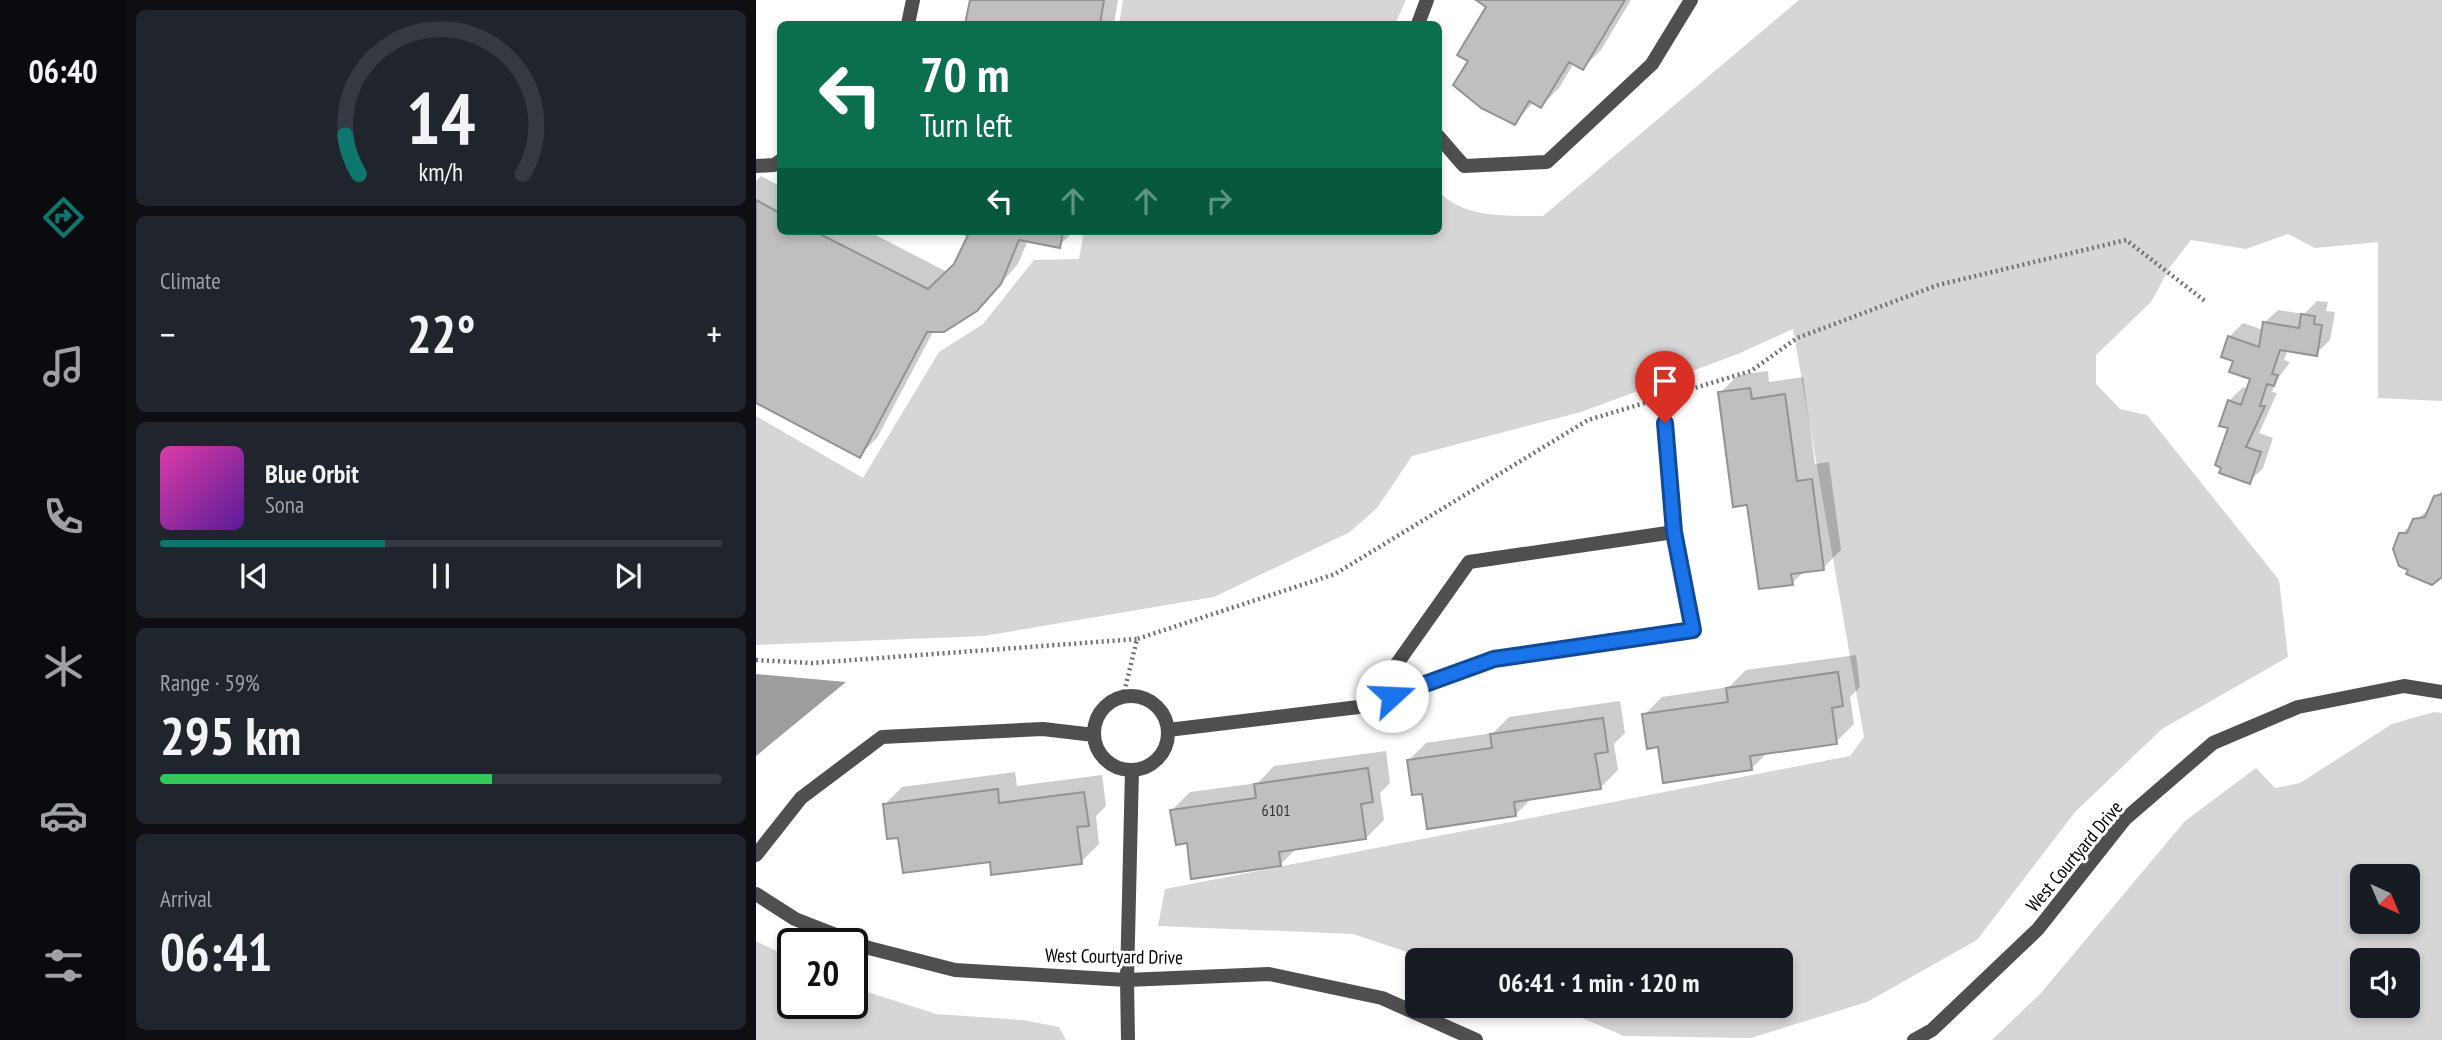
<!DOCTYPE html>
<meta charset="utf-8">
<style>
:root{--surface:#171b24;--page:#20242c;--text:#f1f3f6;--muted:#9ea1a6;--line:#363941;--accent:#0f766e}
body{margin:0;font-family:"PT Sans Narrow",sans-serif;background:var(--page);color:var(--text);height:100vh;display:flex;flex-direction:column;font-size:26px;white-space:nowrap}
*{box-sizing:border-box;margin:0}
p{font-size:23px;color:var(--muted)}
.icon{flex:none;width:38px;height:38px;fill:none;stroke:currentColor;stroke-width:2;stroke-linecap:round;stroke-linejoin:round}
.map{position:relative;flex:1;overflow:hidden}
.drawer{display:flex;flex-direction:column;gap:10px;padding:10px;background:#0d0f14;width:630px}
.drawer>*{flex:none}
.guide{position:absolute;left:21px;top:21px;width:665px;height:214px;border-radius:10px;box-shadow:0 4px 10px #0003;background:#0b6e4f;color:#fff;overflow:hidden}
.needle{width:46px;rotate:136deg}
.controls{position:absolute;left:1594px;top:864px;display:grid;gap:14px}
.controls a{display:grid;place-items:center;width:70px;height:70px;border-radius:10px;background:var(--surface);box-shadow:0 4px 10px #0003;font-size:35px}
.speed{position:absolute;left:21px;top:928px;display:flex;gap:14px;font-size:35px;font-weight:700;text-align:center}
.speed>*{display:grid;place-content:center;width:91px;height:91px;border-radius:50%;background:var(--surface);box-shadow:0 4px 10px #0003;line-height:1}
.speed .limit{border:4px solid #111;border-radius:10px;background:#fff;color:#111}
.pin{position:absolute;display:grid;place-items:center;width:60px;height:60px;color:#fff;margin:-72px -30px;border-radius:50% 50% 50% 0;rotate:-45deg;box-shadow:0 0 7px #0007}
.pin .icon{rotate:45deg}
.me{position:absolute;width:77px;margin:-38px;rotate:70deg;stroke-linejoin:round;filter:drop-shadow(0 0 5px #0008)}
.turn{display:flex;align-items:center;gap:24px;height:147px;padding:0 28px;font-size:32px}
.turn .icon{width:91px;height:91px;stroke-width:2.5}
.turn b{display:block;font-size:49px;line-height:60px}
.lanes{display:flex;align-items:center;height:66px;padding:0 28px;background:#0003;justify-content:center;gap:35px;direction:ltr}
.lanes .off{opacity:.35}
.big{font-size:52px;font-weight:600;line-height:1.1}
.drawer .widget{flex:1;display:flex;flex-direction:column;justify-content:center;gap:10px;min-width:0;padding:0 24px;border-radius:10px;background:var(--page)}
.drawer .dial{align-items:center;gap:0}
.dial svg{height:182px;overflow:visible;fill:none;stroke:var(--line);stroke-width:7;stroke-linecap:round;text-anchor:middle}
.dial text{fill:var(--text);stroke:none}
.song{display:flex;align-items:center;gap:21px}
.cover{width:84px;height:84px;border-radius:10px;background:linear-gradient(135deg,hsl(320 70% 55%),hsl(270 70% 35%))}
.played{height:7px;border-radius:4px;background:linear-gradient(90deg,var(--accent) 40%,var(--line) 40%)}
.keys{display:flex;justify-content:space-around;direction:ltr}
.heat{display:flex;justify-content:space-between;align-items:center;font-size:38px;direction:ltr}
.charge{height:10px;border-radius:5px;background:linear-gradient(90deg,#34c759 59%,var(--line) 0)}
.trip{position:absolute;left:649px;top:948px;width:388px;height:70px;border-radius:10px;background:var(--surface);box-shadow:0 4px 10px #0003;font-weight:600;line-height:70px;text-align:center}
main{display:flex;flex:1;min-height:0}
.tab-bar{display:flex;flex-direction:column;width:126px;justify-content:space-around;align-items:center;background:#090b0e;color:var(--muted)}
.tab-bar .icon{width:49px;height:49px}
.tab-bar .active{color:var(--accent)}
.tab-bar b{font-size:32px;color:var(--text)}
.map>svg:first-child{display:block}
.green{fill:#d6d6d6;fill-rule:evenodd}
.water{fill:#9d9d9d}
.shadow{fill:#0003}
.building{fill:#bfbfbf;stroke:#939393;stroke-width:2}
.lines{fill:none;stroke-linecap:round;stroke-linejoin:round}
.path{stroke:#717171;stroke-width:4.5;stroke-dasharray:2 3.5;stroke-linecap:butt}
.lane{stroke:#4f4f4f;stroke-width:14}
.street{stroke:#4f4f4f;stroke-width:14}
.route-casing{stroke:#114b97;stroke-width:18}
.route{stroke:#1a73e8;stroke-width:12}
.labels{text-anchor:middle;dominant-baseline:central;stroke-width:6;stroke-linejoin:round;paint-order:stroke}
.number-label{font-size:16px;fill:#303030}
.street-label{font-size:19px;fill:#000;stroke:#fff}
</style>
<main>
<nav class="tab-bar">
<b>06:40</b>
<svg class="icon active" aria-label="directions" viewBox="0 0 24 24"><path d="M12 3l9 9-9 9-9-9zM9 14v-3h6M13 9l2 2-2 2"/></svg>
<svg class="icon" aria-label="music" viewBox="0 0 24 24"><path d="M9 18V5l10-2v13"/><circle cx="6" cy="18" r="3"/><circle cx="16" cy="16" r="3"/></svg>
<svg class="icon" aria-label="phone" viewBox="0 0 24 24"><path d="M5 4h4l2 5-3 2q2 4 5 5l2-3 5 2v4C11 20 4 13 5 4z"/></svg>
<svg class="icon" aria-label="climate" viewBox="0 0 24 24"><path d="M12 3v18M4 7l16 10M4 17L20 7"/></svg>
<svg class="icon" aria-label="car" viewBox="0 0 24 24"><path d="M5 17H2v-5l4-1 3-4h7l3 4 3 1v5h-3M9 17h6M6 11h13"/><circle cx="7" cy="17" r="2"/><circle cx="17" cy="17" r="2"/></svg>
<svg class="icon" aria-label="filters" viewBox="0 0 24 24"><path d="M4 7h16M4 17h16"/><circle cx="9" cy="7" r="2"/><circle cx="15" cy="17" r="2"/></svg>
</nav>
<section class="drawer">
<div class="widget dial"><svg viewBox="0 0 100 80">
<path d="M14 69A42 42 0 1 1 86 69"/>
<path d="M14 69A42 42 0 0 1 8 52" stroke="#0f766e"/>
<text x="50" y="56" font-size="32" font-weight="700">14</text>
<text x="50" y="72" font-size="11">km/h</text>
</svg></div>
<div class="widget"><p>Climate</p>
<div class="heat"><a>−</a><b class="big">22°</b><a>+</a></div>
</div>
<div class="widget">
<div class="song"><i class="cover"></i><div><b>Blue Orbit</b><p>Sona</p></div></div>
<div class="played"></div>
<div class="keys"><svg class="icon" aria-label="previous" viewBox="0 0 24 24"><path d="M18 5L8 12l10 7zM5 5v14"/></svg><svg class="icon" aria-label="pause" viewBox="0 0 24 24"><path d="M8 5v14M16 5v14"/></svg><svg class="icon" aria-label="next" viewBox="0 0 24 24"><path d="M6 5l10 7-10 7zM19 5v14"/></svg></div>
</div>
<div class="widget"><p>Range · 59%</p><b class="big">295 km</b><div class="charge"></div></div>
<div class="widget"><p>Arrival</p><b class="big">06:41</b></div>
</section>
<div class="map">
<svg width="1686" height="1040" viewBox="0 0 1686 1040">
<rect width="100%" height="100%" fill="#fff"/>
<path class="green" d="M367,0h283l-11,24h-276z
M1043,0h643v401l-64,-3v-156l-63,6 -27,-14 -42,15 -55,-9 -21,27 -19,35 -55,53v29l24,25 27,6 132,165 9,77 -126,72 -87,83 -98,128 -110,62 -116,36 -127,-2 -70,-30h228v-45h-348l-81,-27 -195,-8 7,-37 685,-133 14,-19 -71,-408 -55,25 -157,58 -169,44 -35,52 -27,24 -136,65 -230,39 -228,9v-229l107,62 76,-126 44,-28 51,-64 45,-1 5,-28h354l1,-39c24,26 70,24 104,24z
M1678,712l8,1v327h-450l49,-47 144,-172 71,-53 19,20 25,-5 92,-59zM1606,877h46v45h-46zM1606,961h46v45h-46z
M0,941l37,18v44h59v-16l84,27 87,6 36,7 7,13h-310z"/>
<path class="water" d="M0,674l90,8 -90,74z"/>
<path class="shadow" d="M215,0h147l-4,24h-147z
M722,0h153l-30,50 -18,18 -9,-5 -15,25 -18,18 -7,-4 -20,21 -44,-63 18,-54z
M5,176l19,10v45h88l79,41 10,-9 14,-29 -17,-3h120l-15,15 -31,-6 -10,24 -24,27 -60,39 -57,108 -18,18 -103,-55v-220z
M1561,301l11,1 -2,9 9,1 -5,28 -14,14 -28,-5 -4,11 6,2 -14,19 -4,11 5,1 -18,40 14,5 -10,30 -14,14 -19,-55 -1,-26 14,-14 5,2 4,-11 -17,-18 -6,-23 14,-14 20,7 1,-7 14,-13 26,4z
M1012,371l1,11 34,-5 12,87 14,-2 12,88 -18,18 -18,3 -13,12 -43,-80 -29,-110 18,-18z
M1686,490v85l-32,-6 -9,-35 31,-28z
M1100,655l4,32 -10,10 4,27 -18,18 -68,10 -17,17 -92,-24 -15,-30 18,-18 67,-10 17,-17z
M864,701l5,32 -11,11 4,26 -18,18 -68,10 -17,17 -92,-23 -15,-31 18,-18 67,-10 16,-16z
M630,751l4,32 -10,10 4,27 -18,18 -69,10 -17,17 -92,-24 -16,-31 18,-18 68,-9 16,-17z
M259,772l2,14 85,-11 4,31 -10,10 3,28 -18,18 -90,-2 -91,-24 -16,-31 18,-18z"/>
<path class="building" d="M214,0h134l-4,24h-135z
M869,0l-42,70 -14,-8 -28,46 -12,-7 -14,24 -34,-17 -28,-23 15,-24 -11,-6 29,-48 -10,-7z
M0,200l24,13v18h34l114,58 26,-25 14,-29 -23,-4h118l-3,17 -41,-8 -18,44 -24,27 -33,21h-17l-67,126 -104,-55z
M1545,314l14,2 -1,8 8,1 -5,31 -37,-6 -8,24 6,1 -4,11 -7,-2 -7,22h5l-19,41 15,5 -11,32 -31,-11 2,-5 -6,-3 13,-37 -9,-2 9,-26 13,5 9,-26 -21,-7 4,-11 -12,-4 7,-21 31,11 4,-25 36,6z
M994,388l2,11 33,-5 12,87 15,-2 12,91 -33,4 2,11 -34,4 -12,-84 -14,2 -15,-115z
M1686,494v83l-10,8 -26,-11 2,-4 -9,-4 -6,-17 6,-16h8l6,-14 12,-2 9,-21z
M1082,672l5,34 -11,2 5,36 -87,12 2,14 -89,13 -5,-36 -11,2 -5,-35 86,-12 -2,-14z
M847,718l5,34 -13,2 6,35 -87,13 2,14 -89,13 -5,-35 -10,1 -5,-35 85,-12 -2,-14z
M612,768l5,34 -12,2 5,35 -87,13 2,14 -90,13 -4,-36 -11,2 -6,-35 86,-12 -2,-14z
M242,789l1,14 85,-11 5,34 -12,1 5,37 -91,11 -1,-13 -87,11 -5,-35 -11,1 -4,-35z"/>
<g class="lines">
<path class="path" d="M0,660l56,3 325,-24
M367,697l14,-58 198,-65 253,-154 163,-49 46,-33 141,-53 188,-45 79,61"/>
<path class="lane" d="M152,24l5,-24
M662,24l9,-24
M682,136l26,30 83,-4 105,-98 39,-64
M0,166l18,-1 6,-4
M909,423l9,109
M338 733a37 37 0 1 1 74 0a37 37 0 1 1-74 0Z
M412,730l199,-24 127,-47 199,-29 -19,-98 -205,30 -102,144
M0,855l45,-57 81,-61 161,-8 51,6
M371,980l5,-210"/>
<path class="street" d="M0,894l39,25 74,29 86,22 172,10 142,-6 113,24 94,42
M371,980l1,60
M1158,1040l18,-10 106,-101 87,-110 88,-76 85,-36 106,-21 38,6"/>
</g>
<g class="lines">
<defs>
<path id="route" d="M636,696l102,-37 199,-29 -19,-98 -9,-109"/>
</defs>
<use href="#route" class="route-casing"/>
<use href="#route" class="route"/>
</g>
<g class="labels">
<g class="number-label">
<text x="520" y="810">6101</text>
</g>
<g class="street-label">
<text transform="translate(1318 856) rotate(-50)">West Courtyard Drive</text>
<text transform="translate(358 956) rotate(1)">West Courtyard Drive</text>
</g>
</g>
</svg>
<div class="controls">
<a><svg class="needle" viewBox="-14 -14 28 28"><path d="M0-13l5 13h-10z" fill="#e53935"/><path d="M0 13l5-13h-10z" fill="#9ea1a6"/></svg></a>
<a><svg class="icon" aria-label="sound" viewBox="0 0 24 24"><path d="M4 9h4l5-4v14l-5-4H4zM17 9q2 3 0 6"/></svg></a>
</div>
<div class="speed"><div class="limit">20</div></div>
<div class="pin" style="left:909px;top:423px;background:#d93025"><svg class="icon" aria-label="arrive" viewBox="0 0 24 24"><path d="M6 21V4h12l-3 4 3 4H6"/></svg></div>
<svg class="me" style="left:636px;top:696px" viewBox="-20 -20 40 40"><circle r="19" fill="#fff"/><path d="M0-13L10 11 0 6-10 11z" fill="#1a73e8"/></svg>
<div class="trip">06:41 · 1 min · 120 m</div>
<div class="guide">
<div class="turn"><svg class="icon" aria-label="left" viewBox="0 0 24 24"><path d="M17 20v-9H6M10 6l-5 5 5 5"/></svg><div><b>70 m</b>Turn left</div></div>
<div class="lanes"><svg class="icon" aria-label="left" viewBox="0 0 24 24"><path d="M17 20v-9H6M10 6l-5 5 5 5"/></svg><svg class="icon off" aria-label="ahead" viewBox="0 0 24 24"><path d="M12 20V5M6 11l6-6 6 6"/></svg><svg class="icon off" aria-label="ahead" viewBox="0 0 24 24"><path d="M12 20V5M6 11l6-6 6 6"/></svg><svg class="icon off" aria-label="right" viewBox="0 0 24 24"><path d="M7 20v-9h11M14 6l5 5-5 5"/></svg></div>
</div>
</div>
</main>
